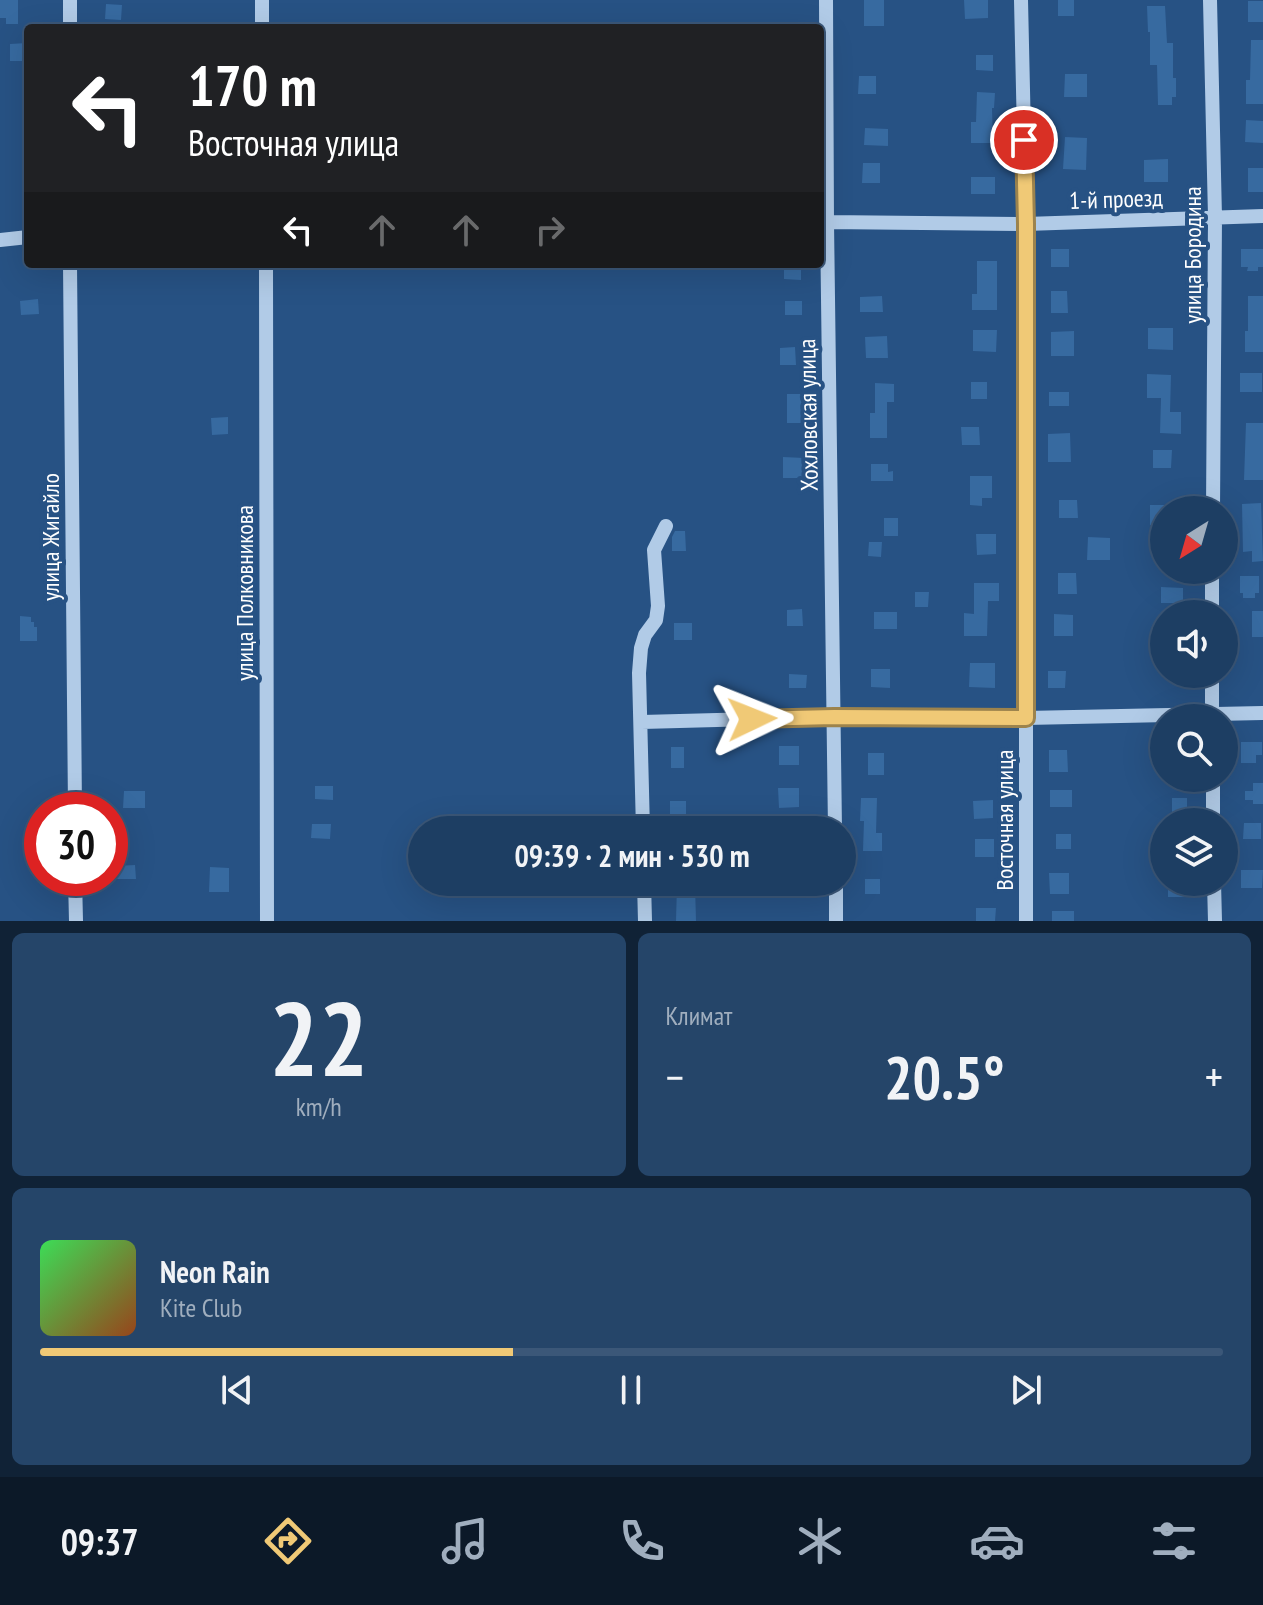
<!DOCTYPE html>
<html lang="ru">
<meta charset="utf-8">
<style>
:root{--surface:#1d3e63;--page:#254569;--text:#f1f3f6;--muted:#a0aebe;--line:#3b5778;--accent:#f0c976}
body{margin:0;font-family:"PT Sans Narrow",sans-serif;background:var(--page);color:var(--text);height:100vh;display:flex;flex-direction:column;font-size:30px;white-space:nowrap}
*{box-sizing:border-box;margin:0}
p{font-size:26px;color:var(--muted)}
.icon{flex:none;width:44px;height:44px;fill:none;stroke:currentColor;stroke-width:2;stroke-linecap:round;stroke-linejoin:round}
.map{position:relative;height:921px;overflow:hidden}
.sheet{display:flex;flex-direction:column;gap:12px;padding:12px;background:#102236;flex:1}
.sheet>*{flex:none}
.banner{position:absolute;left:24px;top:24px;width:800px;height:244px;border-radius:8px;box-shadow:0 8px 32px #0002,0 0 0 2px var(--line);background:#202124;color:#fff;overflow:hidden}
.needle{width:52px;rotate:217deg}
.controls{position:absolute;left:1150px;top:496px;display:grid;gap:16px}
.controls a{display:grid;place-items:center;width:88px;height:88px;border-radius:50%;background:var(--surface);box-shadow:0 8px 32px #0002,0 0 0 2px var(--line);font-size:40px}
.speed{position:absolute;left:24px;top:792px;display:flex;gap:16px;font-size:40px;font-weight:700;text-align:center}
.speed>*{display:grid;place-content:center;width:104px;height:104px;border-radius:50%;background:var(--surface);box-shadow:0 8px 32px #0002,0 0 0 2px var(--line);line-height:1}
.speed .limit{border:12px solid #d22;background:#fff;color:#111}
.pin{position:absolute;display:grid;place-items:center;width:68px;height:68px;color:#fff;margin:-34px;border:4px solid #fff;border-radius:50%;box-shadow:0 2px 8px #0007}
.me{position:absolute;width:88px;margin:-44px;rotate:88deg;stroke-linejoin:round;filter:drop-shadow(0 0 6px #0008)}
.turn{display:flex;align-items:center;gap:28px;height:168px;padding:0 32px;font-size:36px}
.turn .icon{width:104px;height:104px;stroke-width:2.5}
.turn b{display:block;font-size:56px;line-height:68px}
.lanes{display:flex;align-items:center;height:76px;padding:0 32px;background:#0003;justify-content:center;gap:40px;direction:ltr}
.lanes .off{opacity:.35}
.big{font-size:60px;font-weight:800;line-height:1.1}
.sheet .tile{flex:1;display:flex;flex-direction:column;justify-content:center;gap:12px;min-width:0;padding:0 28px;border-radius:12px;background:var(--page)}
.sheet .dial{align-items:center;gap:0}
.dial b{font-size:104px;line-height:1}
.song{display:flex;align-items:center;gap:24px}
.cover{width:96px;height:96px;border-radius:12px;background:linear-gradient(135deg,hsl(130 70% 55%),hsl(20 70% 35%))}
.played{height:8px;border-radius:4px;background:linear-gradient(90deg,var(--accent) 40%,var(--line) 40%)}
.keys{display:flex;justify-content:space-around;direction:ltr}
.heat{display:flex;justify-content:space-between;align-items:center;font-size:44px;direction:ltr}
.sheet .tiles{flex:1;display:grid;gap:12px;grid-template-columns:1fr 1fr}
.tile:last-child{grid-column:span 2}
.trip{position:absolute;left:408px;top:816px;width:448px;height:80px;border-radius:40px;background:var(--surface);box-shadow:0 8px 32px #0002,0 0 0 2px var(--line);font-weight:800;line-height:80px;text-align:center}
.tabs{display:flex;height:128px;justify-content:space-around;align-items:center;background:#0c1928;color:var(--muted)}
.tabs .icon{width:56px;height:56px}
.tabs .on{color:var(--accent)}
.tabs b{font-size:36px;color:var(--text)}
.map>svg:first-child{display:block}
.building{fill:#376aa0}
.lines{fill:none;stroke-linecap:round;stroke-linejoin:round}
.minor{stroke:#b1cbe7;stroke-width:14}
.route-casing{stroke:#9c834d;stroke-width:20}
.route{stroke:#f0c976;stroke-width:14}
.labels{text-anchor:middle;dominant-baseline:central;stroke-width:8;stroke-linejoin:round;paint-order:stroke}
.street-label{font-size:24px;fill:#fff;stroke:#275284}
</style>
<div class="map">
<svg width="1263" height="921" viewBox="0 0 1263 921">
<rect width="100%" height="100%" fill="#275284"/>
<path class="building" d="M0,0h18v24h-12v-6h-6z
M864,0h20v26h-20z
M964,0h24v18l-23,1z
M1058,0h16v16h-16z
M1248,1h15v21h-15z
M106,4l16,1 -1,15 -16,-1z
M1147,6h18l2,37h6v35h3v19h-4v8h-14l-1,-40h-7v-33h-2z
M1251,40h12v64h-17v-24h4z
M27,43v18h-17v-17z
M976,55h17v16l-17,-1z
M1065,74h22v23h-23z
M859,76h17v18h-18z
M977,92l18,1 -1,15h-2l1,35h-22v-21h5z
M1246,120l17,1v22l-18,-1z
M865,128l23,1v17l-24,-1z
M1065,137l22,1 -1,32 -23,-1z
M1168,159v23h-24v-22z
M863,163h17v20h-18z
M1248,168h15v24h-15z
M971,177h24v17h-24z
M1051,249h18v18h-18z
M1241,249h22v18h-5v4h-11l1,-4h-7z
M977,261h20v49h-25v-16h5z
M784,265h17v15l-17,-1z
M1051,291h16l1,22h-17z
M882,296l1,16h-23v-15z
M1248,296h15v56h-18v-21h3z
M38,299l1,15 -18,1 -1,-14z
M785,301h17v14h-17z
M1148,328h25v22l-25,-1z
M973,330h24l-1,22 -23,-1z
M1074,331v25h-23v-24z
M887,336l1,22h-22l-1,-21z
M795,347l1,18h-16v-17z
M1240,373h22v19h-22z
M1147,374l24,1 -1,37h11v22l-21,-1 1,-35h-14z
M971,382h16v17h-16z
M875,383l19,1v18h-7v36h-17v-25h5z
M1049,392h20v14h-20z
M787,394h17v29h-17z
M228,417v17l-16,1 -1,-17z
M1246,423h17v57h-19z
M961,427h18l1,18h-18z
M1070,433l1,29h-23v-28z
M1153,450h19l-1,18h-18z
M783,457l21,1v20h-21z
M871,464h17v8l5,-1v10h-22z
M970,476h22v22h-10v8l-12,-1z
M1059,500h18l1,18h-19z
M1261,503l2,58 -11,1v-11l-9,1 -1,-48z
M1150,505h14v20h-14z
M884,518h14v18h-14z
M675,531h10l1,20h-14v-14z
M976,534h20v20l-19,1z
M1088,537l22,1v22h-23z
M869,542h13l-1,15 -13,-1z
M1058,573h18l1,21h-19z
M1240,576h19v17h-4v5h-12v-5h-3z
M974,583h25v18h-11l-1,35h-23v-23l10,1z
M1161,587l22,1v15h-22z
M915,592h14l-1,15h-13z
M802,609l1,17h-16v-16z
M1252,611h11v26h-11z
M874,612h23v17h-23z
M1054,614l19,1v21h-19z
M20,616l11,1v5h3v5h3v14h-17z
M674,623h18v17h-18z
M970,663h25v25l-26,-1z
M871,669h19v19l-19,-1z
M1048,671h18l-1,17h-17z
M789,674l18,1 -1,13h-17z
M1241,742h21v13h-6v8h-15z
M779,746h20v19h-20z
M671,747h13v21h-13z
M1049,750h18l1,22h-19z
M868,753h16v22h-16z
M1253,783h10v21h-10v-4h-8v-9h8z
M315,786h18v14l-18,-1z
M778,788h21v19l-20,1z
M1050,790h22v17h-22z
M124,791h21v17h-22z
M861,798h16l-1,35h6v18h-19l1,-30h-4z
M1172,798h15v15h-15z
M993,800v18l-19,1 -1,-18z
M670,801h16v17h-16z
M1244,823h17v16h-18z
M312,824h19l-1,15 -19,-1z
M1056,834h15v15h-15z
M975,839h19v18h-19z
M135,865l1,14h-20v-13z
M210,867l19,1v24h-20z
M1241,870h22l-1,18h-21z
M1049,873h20v21h-19z
M865,879h15v15h-15z
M1168,882h20l1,15h-21z
M677,885h18l1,36h-20z
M976,908h20l-1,13h-19z
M1052,911h22v10h-22z"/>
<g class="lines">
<path class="minor" d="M70,0v28
M262,0v28
M826,0l1,222 8,608
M1021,0l5,224v697
M1210,0l5,217 -2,293
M827,222l199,2 237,-8
M0,240l28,-3
M70,264l5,546
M266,264l1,657
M1212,614v-44
M1212,718v-44
M642,722l192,-5 192,1 237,-5
M1213,778v44
M643,830l-4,-157 2,-25 4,-13 11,-15 2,-14 -4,-56 12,-24
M75,878l1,43
M644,882l1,39
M836,882v39
M1214,882l1,39"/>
</g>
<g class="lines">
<defs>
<path id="route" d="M752,719l82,-2 192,1v-494l-2,-84"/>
</defs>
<use href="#route" class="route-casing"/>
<use href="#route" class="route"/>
</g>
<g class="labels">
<g class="street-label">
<text transform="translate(1116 199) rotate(-2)">1-й проезд</text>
<text transform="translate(1192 255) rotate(-90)">улица Бородина</text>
<text transform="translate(808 415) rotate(-91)">Хохловская улица</text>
<text transform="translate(50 537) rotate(-90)">улица Жигайло</text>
<text transform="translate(244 593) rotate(-90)">улица Полковникова</text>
<text transform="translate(1004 820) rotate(-90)">Восточная улица</text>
</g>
</g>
</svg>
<div class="controls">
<a><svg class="needle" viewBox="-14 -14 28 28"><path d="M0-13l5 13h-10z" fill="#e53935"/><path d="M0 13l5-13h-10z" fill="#a0aebe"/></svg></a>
<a><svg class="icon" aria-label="sound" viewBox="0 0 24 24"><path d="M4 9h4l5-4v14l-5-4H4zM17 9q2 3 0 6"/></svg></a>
<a><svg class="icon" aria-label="search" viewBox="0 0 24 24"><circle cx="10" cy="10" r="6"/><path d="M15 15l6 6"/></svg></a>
<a><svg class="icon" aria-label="layers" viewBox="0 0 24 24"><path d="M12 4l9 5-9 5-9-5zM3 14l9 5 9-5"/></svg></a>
</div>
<div class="speed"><div class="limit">30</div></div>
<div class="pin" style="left:1024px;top:140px;background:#d93025"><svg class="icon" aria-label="arrive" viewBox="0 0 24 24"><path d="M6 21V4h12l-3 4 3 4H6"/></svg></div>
<svg class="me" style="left:752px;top:719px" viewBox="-20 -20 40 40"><path d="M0-17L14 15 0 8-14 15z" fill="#f0c976" stroke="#fff" stroke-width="4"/></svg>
<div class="trip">09:39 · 2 мин · 530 m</div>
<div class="banner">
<div class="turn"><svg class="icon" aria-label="left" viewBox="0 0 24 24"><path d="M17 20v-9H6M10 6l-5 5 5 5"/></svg><div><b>170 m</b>Восточная улица</div></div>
<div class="lanes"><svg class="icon" aria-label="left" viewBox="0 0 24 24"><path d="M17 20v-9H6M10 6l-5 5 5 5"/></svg><svg class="icon off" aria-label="ahead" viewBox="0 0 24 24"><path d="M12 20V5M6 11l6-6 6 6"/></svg><svg class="icon off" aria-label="ahead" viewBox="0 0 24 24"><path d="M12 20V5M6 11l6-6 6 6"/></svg><svg class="icon off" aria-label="right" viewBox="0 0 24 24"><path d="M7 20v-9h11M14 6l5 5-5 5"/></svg></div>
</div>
</div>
<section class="sheet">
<div class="tiles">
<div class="tile dial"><b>22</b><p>km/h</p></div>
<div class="tile"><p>Климат</p>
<div class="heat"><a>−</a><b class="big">20.5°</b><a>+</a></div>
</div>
<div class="tile">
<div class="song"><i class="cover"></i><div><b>Neon Rain</b><p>Kite Club</p></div></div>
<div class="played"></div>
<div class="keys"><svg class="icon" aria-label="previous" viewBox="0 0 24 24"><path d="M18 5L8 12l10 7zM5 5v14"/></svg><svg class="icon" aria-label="pause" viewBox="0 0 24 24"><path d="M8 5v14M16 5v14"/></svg><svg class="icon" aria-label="next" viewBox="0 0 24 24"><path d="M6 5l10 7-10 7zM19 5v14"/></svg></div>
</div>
</div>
</section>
<nav class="tabs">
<b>09:37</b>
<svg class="icon on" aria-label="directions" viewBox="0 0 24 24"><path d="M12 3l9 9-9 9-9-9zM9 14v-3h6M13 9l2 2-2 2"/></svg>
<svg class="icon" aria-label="music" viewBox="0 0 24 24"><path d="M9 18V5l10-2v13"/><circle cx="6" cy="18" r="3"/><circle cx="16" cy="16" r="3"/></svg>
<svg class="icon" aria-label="phone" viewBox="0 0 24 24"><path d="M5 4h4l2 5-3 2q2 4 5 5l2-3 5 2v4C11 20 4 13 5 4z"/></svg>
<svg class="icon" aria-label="climate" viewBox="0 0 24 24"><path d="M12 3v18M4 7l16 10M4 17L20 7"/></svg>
<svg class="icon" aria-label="car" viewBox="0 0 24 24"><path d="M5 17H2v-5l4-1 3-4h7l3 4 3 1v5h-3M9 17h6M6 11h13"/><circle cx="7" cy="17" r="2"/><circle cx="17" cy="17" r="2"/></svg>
<svg class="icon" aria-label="filters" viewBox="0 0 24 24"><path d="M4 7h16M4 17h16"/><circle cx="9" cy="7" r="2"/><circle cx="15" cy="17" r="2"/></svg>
</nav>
